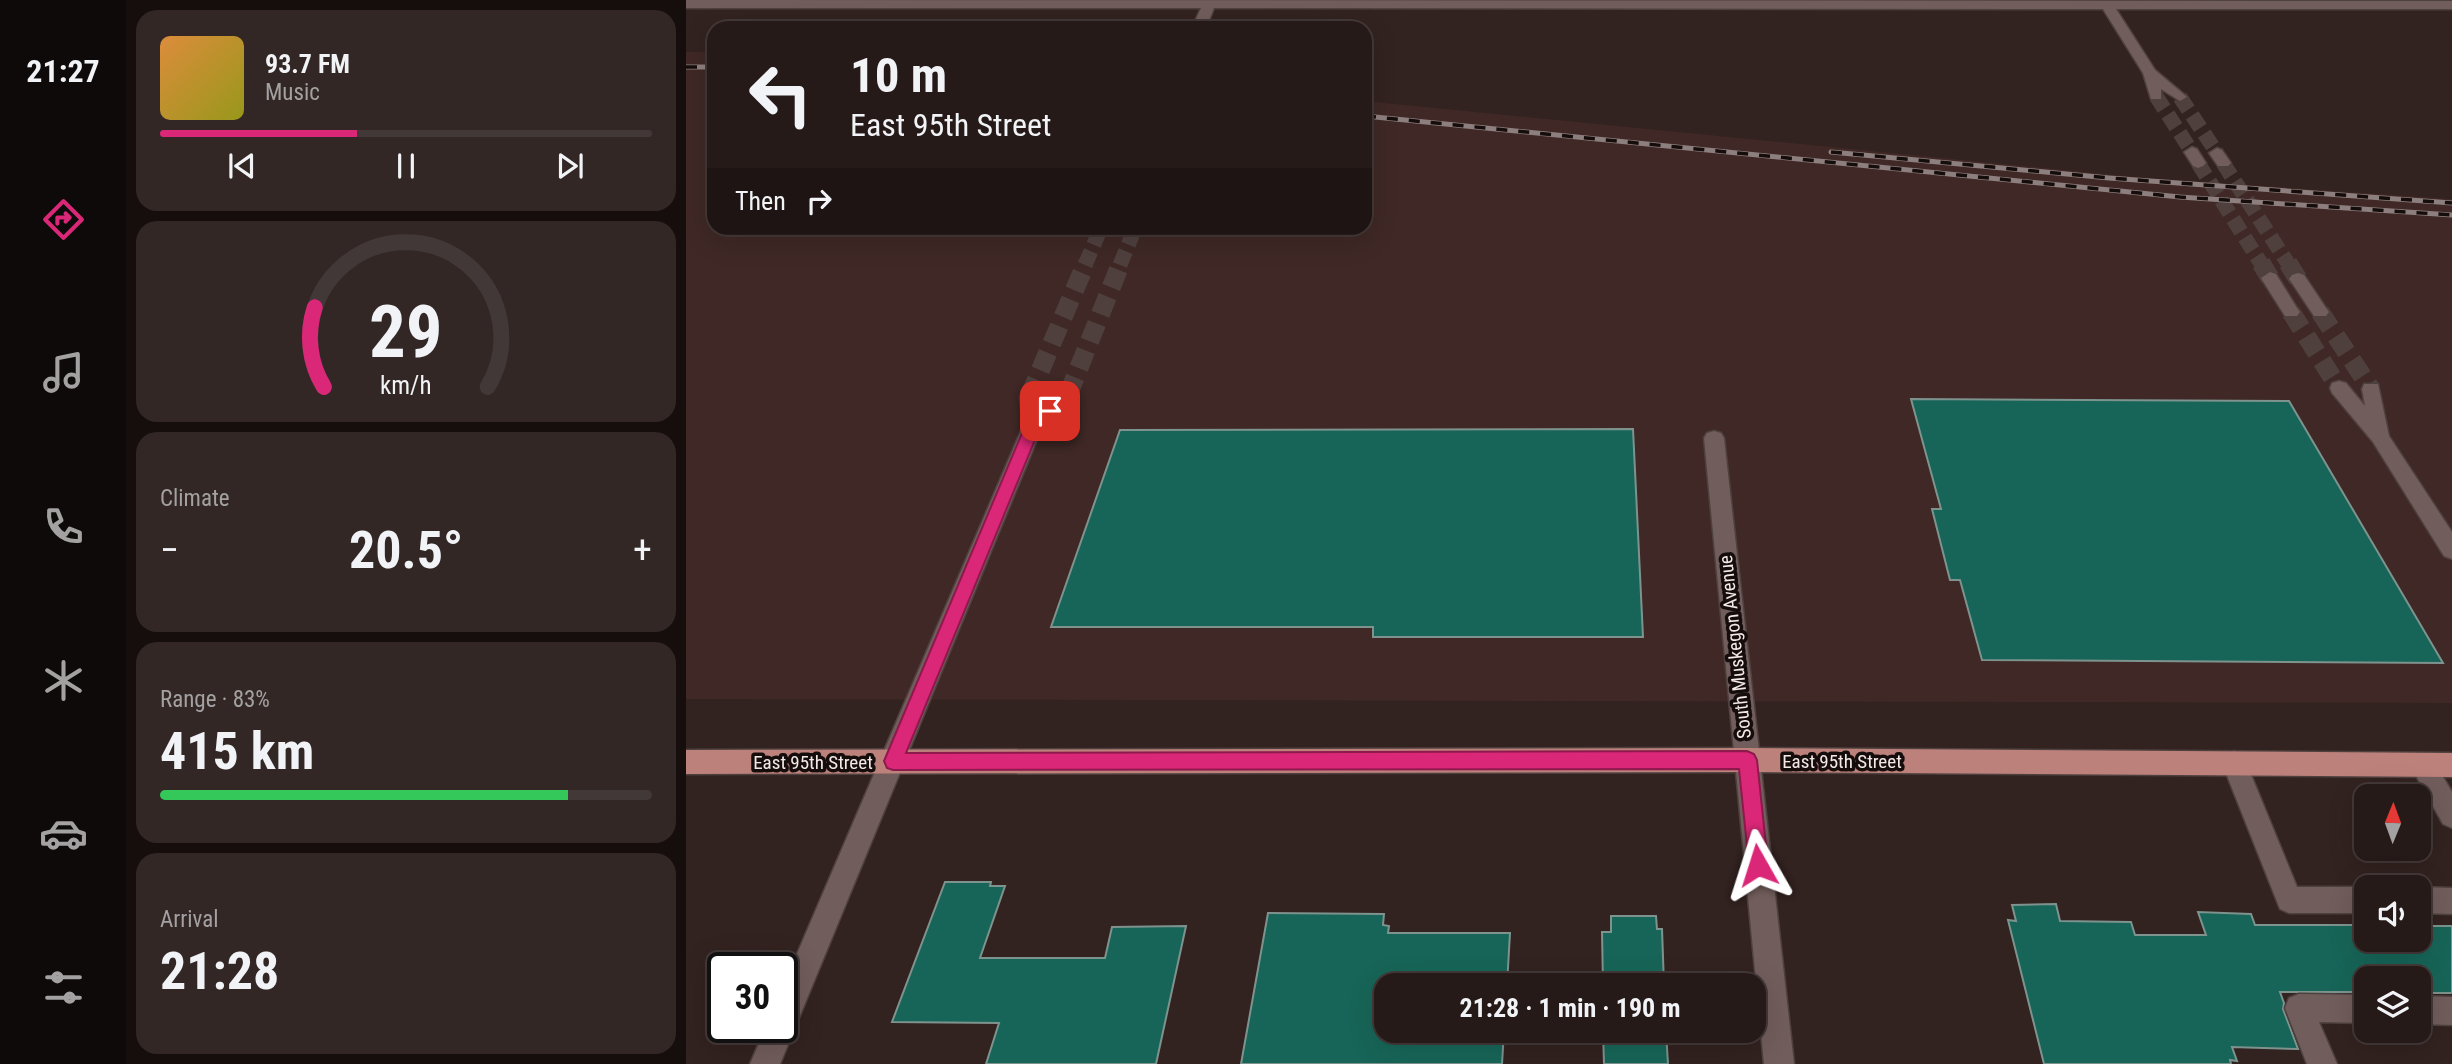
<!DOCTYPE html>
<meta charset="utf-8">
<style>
:root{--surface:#261a18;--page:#322725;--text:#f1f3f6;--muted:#a4a1a2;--line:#423837;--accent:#db2777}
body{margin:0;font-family:"Roboto Condensed",sans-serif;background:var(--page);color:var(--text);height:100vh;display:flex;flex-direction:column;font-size:26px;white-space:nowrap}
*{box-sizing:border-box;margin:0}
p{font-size:23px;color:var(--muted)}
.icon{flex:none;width:38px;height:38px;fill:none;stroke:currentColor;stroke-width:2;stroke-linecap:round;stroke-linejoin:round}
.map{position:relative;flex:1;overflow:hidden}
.details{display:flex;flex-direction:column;gap:10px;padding:10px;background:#150e0d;width:560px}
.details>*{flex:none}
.hud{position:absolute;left:21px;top:21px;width:665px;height:214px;border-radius:21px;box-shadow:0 7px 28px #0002,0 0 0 2px var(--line);background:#261a18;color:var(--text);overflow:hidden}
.needle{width:46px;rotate:1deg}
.fabs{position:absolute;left:1668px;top:784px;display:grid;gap:14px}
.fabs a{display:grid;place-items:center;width:77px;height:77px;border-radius:14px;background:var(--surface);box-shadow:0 7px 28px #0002,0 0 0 2px var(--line);font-size:35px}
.speed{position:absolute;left:21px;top:952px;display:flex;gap:14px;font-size:35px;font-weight:700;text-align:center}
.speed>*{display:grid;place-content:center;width:91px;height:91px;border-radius:50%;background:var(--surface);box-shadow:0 7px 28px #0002,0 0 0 2px var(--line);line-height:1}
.speed .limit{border:4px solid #111;border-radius:10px;background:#fff;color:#111}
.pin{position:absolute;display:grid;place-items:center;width:60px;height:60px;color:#fff;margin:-30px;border-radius:14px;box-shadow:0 4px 10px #0006}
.me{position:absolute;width:77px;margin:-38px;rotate:354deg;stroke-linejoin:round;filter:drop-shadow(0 0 5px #0008)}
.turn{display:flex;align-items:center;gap:24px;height:147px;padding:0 28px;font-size:32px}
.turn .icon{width:91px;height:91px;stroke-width:2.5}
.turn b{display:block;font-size:49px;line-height:60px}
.then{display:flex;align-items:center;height:66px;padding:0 28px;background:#0003;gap:14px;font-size:26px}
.big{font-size:52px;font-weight:700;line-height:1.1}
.details .card{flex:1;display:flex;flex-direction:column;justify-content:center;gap:10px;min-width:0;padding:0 24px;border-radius:21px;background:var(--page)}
.details .dial{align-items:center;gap:0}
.dial svg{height:182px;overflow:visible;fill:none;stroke:var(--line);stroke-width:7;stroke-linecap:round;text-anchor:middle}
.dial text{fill:var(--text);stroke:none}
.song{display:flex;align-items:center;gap:21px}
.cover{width:84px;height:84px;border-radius:10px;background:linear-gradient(135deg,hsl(30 70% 55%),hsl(60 70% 35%))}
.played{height:7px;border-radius:4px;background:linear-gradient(90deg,var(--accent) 40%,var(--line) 40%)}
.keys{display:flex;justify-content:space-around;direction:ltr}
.heat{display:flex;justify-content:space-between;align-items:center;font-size:38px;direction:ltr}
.charge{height:10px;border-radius:5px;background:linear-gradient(90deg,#34c759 83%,var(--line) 0)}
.trip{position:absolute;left:688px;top:973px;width:392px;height:70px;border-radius:21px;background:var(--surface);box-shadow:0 7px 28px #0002,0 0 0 2px var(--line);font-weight:700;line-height:70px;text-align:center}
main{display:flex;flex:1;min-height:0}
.dock{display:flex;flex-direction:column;width:126px;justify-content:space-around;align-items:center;background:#0f0a0a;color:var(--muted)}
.dock .icon{width:49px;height:49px}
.dock .active{color:var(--accent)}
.dock b{font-size:32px;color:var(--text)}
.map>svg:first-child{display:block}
.built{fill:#3f2825}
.building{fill:#176558;stroke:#7e938e;stroke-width:2}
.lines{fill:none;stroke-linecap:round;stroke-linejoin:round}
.minor-tunnel-far1{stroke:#4f403e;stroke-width:15;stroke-dasharray:15 7;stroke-linecap:butt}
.minor-tunnel{stroke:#4f403e;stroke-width:19;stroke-dasharray:19 10;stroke-linecap:butt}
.minor-casing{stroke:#4e403e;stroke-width:3}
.major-casing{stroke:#4e403e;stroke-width:3}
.minor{fill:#715d5b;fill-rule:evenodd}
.major{fill:#bd817b;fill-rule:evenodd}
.rail-casing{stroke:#8d7f7d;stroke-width:5}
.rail{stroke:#150d0c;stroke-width:3.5;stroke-dasharray:11;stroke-linecap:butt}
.route{fill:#db2777;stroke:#8e194d;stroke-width:2}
.labels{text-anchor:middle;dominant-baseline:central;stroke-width:7;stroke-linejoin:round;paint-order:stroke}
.street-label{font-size:19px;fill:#f5e9e7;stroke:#150d0c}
</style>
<main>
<nav class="dock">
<b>21:27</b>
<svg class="icon active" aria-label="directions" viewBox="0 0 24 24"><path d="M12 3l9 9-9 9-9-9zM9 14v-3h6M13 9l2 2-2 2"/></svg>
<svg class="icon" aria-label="music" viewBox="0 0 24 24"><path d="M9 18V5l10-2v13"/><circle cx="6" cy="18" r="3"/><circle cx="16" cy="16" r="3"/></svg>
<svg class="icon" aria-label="phone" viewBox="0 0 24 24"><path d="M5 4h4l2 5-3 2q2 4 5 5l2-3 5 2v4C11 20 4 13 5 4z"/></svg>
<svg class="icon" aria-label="climate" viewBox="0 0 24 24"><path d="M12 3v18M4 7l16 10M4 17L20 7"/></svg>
<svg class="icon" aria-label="car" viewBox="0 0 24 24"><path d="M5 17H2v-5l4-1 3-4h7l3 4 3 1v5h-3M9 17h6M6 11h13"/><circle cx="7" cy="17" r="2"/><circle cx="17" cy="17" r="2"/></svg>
<svg class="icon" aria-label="filters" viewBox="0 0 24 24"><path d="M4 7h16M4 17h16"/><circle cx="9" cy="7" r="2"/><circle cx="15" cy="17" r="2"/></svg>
</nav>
<section class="details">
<div class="card">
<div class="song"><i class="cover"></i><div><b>93.7 FM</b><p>Music</p></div></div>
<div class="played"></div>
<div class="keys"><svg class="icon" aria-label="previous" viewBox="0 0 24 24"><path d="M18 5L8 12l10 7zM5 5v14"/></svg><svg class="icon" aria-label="pause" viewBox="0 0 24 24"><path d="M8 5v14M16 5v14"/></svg><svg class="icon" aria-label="next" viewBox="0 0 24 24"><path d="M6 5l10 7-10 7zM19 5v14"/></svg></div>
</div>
<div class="card dial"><svg viewBox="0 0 100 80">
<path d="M14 69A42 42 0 1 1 86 69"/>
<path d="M14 69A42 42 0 0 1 10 34" stroke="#db2777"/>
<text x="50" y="56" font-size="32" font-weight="700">29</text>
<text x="50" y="72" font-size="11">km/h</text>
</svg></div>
<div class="card"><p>Climate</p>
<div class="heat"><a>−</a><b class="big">20.5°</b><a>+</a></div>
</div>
<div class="card"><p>Range · 83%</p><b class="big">415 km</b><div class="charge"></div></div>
<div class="card"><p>Arrival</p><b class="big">21:28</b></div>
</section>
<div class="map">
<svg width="1766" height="1064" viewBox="0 0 1766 1064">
<rect width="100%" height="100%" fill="#322220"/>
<path class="built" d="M0,52h28v176h651v-127l780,77 307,21v504l-1766,-4z"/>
<path class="building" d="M1225,399l378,2 154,262 -461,-3 -22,-80h-10l-18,-71h9z
M947,429l10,208h-270v-10h-322l69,-197z
M259,882h46l-1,4h15l-25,72h125l7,-31 74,-1 -30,138h-170l13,-41 -107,-1z
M1370,904l4,17 71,1 4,13h71l-8,-23 53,2 4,11h111v15h52v-14h34v67h-34v-15h-52v14h-86l4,11 -1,6 15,40 -66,-2 5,14 -7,-1 1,4h-187l-36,-144 8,1 -4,-16z
M582,913l116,1 -1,11 6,1 -1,7h122l-3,52h-121v46h118l-2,33h-261z
M925,916h45l1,13h5l2,56h-61l-1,-53h9z
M917,1031h63l2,33h-64z"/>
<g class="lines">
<path class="minor-tunnel-far1" d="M1470,96l36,56
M1494,97l37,56
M1512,163l64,102
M1537,163l66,102
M399,265l16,-37
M434,265l15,-37"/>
<path class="minor-tunnel" d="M1575,263l9,15
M1602,263l10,16
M1605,312l48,76
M1634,312l51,77
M382,395l53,-132
M343,397l57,-134"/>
<defs>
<path id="minor" d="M0,0l1766,1v8h-336l39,61 32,27 -7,4 -19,-12v10h-10l-8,-26 -40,-64 -889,-1 -8,20h-14l9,-20h-515z
M1506,147l5,2 9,14 -3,3 -5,2 -5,-2 -9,-14z
M1531,148l5,2 9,13 -3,3h-10l-9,-13z
M1584,272l6,2 21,34 3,4 -3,4h-12l-24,-38z
M1612,273l6,2 22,33 3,4 -3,4h-12l-22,-33 -3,-4 3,-4z
M1653,381l7,2 19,23 -3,-17 2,-5h14l11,52 63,96v27l-8,-3 -71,-114 -41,-49 -2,-5 2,-5z
M382,388l7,2 2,5 -36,35 -261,634h-30l16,-37h16v-38l241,-563 -3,-29 2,-5h14l4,17 21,-19z
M1028,431l7,2 3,5 70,626h-30l-60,-626 3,-5z
M1548,751l9,4 54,132h69v26h-77l-9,-4 -58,-146 3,-8z
M1736,753l9,4 21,35v36l-9,-4 -33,-59 3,-8z
M1731,887h1l34,1v26l-34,-1z
M1613,994l67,1v28l-47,-1 18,42h-30l-22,-56 4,-10z
M1732,996l34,1v28l-34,-1z"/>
<path id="major" d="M1061,748l705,5v24l-705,-5 -1061,2v-24z"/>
</defs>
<use href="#minor" class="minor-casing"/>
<use href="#major" class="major-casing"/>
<use href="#minor" class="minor"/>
<use href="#major" class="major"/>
<defs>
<path id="rail" d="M0,67h28
M679,116l815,81 272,18
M1145,152l278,26 343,25"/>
</defs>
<use href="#rail" class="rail-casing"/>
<use href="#rail" class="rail"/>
</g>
<path class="route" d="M364,405l8,6 -19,19 -133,323 841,-2 7,3 3,6 11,105 -3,7 -7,3 -7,-3 -2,-7 -10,-96 -846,1 -6,-2 -3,-7 141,-335z"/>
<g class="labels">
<g class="street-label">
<text transform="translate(1049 647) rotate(-96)">South Muskegon Avenue</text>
<text x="1156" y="761">East 95th Street</text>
<text x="127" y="762">East 95th Street</text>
</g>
</g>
</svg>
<div class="fabs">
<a><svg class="needle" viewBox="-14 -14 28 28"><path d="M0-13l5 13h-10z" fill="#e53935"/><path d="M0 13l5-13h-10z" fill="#a4a1a2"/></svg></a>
<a><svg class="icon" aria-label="sound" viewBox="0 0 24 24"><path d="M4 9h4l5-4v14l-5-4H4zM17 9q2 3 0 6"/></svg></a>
<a><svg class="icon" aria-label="layers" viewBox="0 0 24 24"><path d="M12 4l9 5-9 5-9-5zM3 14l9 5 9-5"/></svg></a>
</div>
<div class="speed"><div class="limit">30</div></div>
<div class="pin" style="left:364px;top:411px;background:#d93025"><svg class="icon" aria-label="arrive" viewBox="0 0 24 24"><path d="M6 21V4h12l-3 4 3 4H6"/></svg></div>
<svg class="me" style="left:1072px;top:865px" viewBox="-20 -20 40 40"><path d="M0-17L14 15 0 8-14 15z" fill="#db2777" stroke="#fff" stroke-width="4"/></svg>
<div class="trip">21:28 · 1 min · 190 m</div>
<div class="hud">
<div class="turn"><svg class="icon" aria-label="left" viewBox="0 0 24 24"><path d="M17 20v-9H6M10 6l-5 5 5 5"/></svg><div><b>10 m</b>East 95th Street</div></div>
<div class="then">Then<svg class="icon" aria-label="right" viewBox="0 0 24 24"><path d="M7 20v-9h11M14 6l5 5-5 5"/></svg></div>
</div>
</div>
</main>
